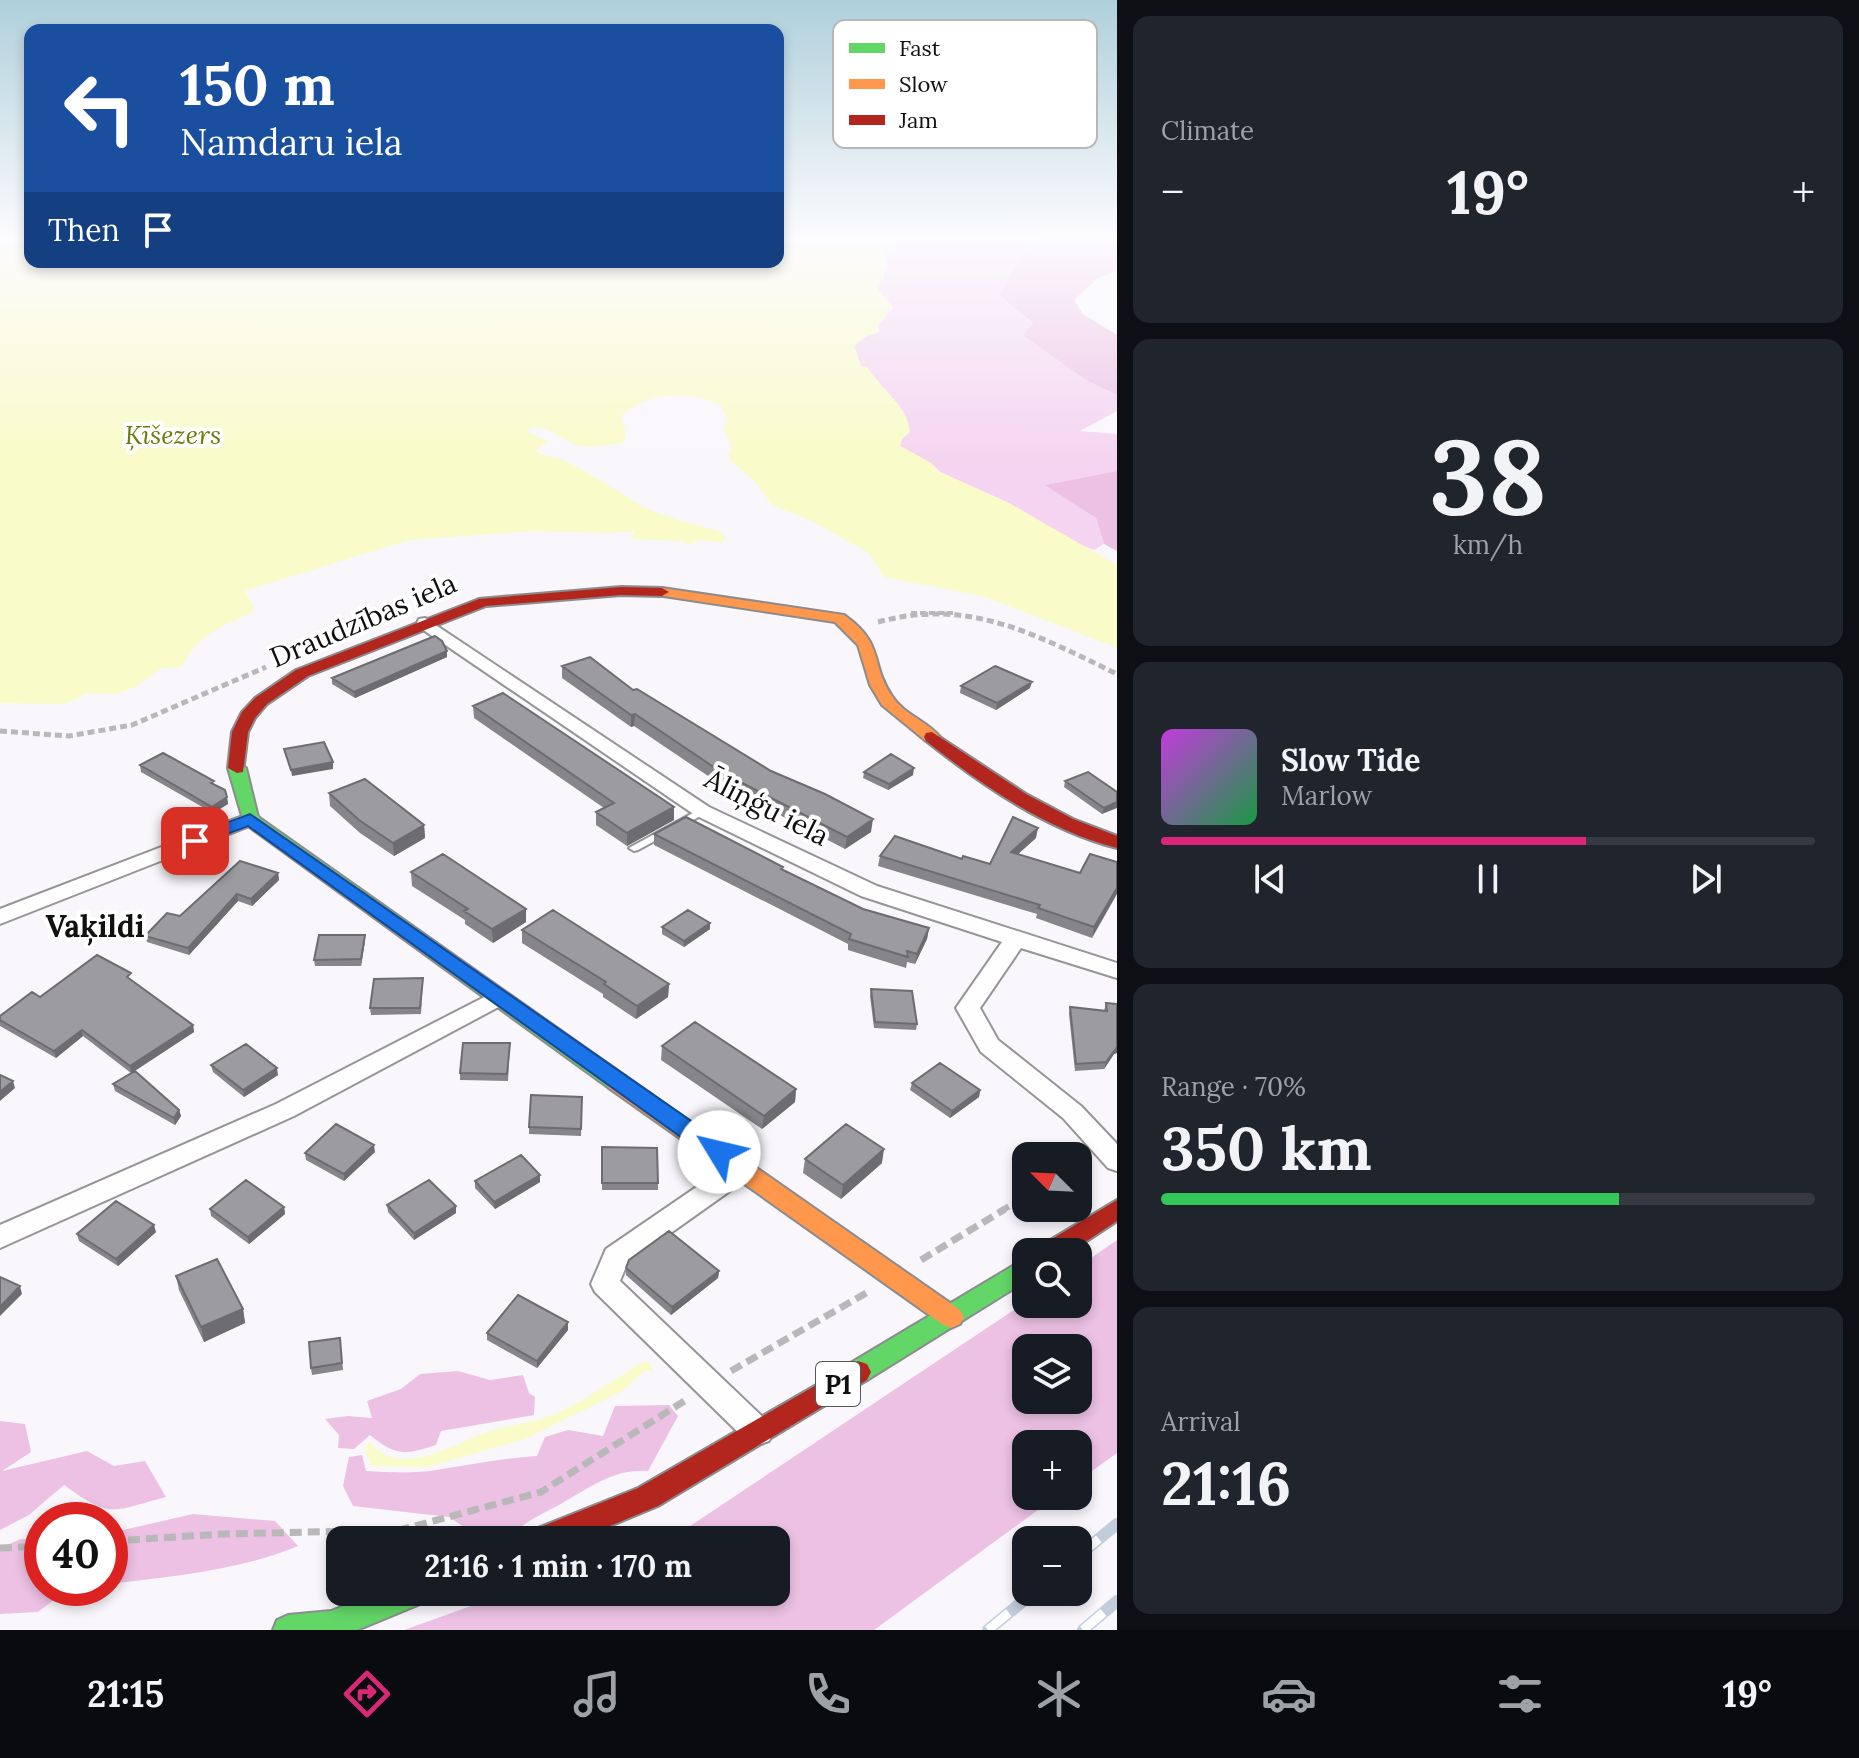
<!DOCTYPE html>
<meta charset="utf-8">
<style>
:root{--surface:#171b24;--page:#20242c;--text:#f1f3f6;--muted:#9ea1a6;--line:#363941;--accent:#db2777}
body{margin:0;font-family:Lora,serif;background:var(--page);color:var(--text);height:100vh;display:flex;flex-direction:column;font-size:30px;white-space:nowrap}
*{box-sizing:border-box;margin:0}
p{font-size:26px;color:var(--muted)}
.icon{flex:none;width:44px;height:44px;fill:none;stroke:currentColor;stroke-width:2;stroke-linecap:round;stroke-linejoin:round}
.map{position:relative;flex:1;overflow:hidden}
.panel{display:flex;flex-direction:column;gap:16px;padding:16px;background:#0d0f14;width:742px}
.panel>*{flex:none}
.hud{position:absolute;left:24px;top:24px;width:760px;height:244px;border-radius:16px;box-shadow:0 4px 12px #0003;background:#1a4fa0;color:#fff;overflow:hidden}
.needle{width:52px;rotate:294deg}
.buttons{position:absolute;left:1012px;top:1142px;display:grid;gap:16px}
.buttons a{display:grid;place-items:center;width:80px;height:80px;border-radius:16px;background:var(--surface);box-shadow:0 4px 12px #0003;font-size:40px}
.speed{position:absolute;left:24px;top:1502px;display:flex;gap:16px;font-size:40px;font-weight:700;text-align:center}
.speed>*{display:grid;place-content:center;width:104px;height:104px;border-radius:50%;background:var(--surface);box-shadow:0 4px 12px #0003;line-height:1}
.speed .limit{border:12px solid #d22;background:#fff;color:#111}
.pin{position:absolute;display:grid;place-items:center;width:68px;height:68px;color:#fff;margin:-34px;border-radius:16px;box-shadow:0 4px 12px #0006}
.me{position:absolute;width:88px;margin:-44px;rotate:306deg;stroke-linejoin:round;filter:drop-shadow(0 0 6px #0008)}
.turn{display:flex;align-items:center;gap:28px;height:168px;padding:0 24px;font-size:36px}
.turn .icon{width:104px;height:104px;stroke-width:2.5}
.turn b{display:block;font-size:56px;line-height:68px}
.then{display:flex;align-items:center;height:76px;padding:0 24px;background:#0003;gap:16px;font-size:30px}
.big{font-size:60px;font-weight:800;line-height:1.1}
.panel .card{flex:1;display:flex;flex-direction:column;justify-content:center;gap:12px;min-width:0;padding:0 28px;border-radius:16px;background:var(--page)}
.panel .dial{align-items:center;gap:0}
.dial b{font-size:104px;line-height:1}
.song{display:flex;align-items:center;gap:24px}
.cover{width:96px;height:96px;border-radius:12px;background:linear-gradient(135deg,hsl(290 70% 55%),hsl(140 70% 35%))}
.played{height:8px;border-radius:4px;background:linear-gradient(90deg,var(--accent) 65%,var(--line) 65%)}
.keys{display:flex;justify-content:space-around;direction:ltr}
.heat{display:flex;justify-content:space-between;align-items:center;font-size:44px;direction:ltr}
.charge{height:12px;border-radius:6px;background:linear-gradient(90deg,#34c759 70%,var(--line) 0)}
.trip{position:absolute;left:326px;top:1526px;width:464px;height:80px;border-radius:16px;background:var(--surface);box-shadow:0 4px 12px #0003;font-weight:800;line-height:80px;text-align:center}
.tab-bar{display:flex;height:128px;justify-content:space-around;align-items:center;background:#090b0e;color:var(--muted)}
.tab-bar .icon{width:56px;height:56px}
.tab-bar .on{color:var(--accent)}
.tab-bar b{font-size:36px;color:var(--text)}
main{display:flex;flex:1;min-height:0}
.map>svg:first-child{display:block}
.green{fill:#f4d4f0}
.forest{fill:#ecc1e4;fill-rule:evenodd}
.water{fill:#f9fbc8}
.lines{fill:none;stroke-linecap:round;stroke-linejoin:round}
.lane-casing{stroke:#959496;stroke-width:4}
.street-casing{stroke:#959496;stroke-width:4}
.fast-casing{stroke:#8c8b8d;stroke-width:4}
.slow-casing{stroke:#8c8b8d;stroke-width:4}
.jam-casing{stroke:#8c8b8d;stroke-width:4}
.path-far3{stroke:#b8b8b9;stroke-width:4;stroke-dasharray:6 3;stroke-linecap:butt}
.path-far2{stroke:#b8b8b9;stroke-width:5;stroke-dasharray:7 4;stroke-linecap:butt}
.path-far1{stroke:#b8b8b9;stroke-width:6;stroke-dasharray:9 5;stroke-linecap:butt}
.path{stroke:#b8b8b9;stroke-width:7;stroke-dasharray:12 6;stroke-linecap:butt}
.lane{fill:#fefeff;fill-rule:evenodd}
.street{fill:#fefeff;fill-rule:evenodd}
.fast{fill:#63d668;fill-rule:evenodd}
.slow{fill:#ff974d;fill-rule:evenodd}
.jam{fill:#b3261e;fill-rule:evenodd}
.rail-casing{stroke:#c3ccdb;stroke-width:12}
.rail{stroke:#fff;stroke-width:9;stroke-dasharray:27;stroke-linecap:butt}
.wall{fill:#86858a}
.shaded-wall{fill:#6d6c70}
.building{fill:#9c9ba0;stroke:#6d6c70;stroke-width:2}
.route{fill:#1a73e8;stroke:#114b97;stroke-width:2}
.labels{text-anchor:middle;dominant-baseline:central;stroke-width:8;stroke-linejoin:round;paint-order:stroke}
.far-water-label{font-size:26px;font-style:italic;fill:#6d7a0c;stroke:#fff}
.shield{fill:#fff;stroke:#585858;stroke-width:2}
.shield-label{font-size:26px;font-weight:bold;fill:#101010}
.street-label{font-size:28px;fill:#101010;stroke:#fff}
.neighbourhood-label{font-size:30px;font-weight:bold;fill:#101010;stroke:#fff}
.key{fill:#fff;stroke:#b7b7b7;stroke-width:2}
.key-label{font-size:22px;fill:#101010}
</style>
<main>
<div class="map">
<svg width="1117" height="1630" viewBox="0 0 1117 1630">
<rect width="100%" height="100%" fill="#f9f7fc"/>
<path class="green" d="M898,236h151c-27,10 -35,35 -49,59l33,29 -9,10 62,46 31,15v16l-37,20 37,3v37l-71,14 50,33 8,26 -10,6 -18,-7 -67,-40 -69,-31 -9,-9 -31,-17 2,-7 -11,-41 -14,-14 -10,-17 -6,-1 -7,-20 11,-9 14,-5 -1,-7 15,-17 -17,-20 10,-22v-13l11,-6z"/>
<path class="forest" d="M1049,236h68v35l-19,7 -24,22 9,14 34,21v60l-31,-15 -63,-45 10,-12 -34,-28c16,-24 23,-49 50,-59z
M1117,471v80l-13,-7 -8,-26 -51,-33z
M1117,1240v213l-39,28v-37h-52v52h31l-183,134h-470l106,-38h266v-52h-121l32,-12 339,-226 52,2v-37zM1026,1348h52v52h-52z
M458,1371l32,9 33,-5 6,18 6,4 -1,18 -93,16 -5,14c-30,10 -41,11 -66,-10l-16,14 -16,-1 1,-13 -14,-16 23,-3 24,2 -5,-17 34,-12 19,-15z
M669,1405l9,11 -30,55c-36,-2 -58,17 -89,34 -18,9 -33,17 -49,30l-37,-2 -24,-16 -96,-11 -10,-20 6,-29 13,-2 4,16c23,1 47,3 70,-1 34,-5 67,-12 101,-14l8,-19 23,-7 35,6 12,-30z
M0,1421l25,3 6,28 -29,19 85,-20 27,15 31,-5 21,36c-55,14 -53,23 -102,-12l-35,30 -29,15z
M193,1514l82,7 23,25c-60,25 -125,30 -188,38v-51z
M21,1539h21v49h43l-18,2 -29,22 -38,2v-66z"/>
<path class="water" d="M0,236h30v26h748v-26h120l4,3 -4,8 -12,6 -2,25 -8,9 17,20 -15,18 1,6 -14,6 -11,9 7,20 6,1c13,21 41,39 43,65l-8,7 -2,7 31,17 9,9 69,31 108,62v83l-131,-51 -102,-20 -15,-24 -57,-32 -40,-16 -17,-24 -24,-20 -2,-7 3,-8 -9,-19 4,-8 -6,-13c-31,-17 -74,-14 -100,10l5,17 -2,9c-14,2 -32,8 -47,3 -19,-5 -25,-21 -48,-17v5l19,7 -12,11c8,7 19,5 29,10 25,12 56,33 81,47 22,11 49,16 72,23l8,6 -5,6 -21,-4 -9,5 -8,-1 1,-5 -4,4c-17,-3 -33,-1 -50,-4l6,-7 -27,2 -76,-2 -124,9 -165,51 9,14v7c-32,14 -57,24 -71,55l-20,1 -29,20 -18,6 -27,-1 -24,11 -64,-1z
M644,1361l6,3 4,8 -7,-3 -26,23 -96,47 -97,28 -57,-1 -6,-18 4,-6c32,38 81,3 118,-10 18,-6 37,-8 54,-13 36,-12 71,-38 103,-58z"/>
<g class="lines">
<defs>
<path id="lane" d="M702,808l4,1 1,2 -1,2 -68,37 -4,1 -5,-3z"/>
<path id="street" d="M425,618l284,189 168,79 240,77v15l-96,-30 -41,60 18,32 83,66 36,38v27l-9,-3 -45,-50 -82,-66 -25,-44 46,-66 -141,-46 -166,-81 -276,-188 -2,-4 2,-4z
M250,813l7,2 3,4 -3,4 -257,101v-15z
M498,990l8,3 4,5 -4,5 -212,113 -294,132v-23l276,-121z
M742,1159l9,3 4,7 -4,7 -124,88 -7,17 149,142 4,9 -4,9 -11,4 -11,-4 -152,-149 -4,-8 15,-35 127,-87z"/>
<path id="fast" d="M237,763l9,5 12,49 367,259 3,6 -3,6 -8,2 -8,-2 -365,-265 -16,-55z
M1026,1258v23l-159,99 -9,3 -9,-3 -4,-8 4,-8z
M379,1592h51l-5,10 -68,28h-84l4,-10 11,-5 43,-4z"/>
<path id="slow" d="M662,588l182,27c42,30 25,47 48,81 11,18 35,25 48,41l-2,4h-12l-44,-36 -12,-20 -12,-40 -23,-23 -178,-27v-6z
M617,1074l8,2 335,234 4,7 -4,7 -9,4 -9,-4 -333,-236 -3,-6 3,-6z"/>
<path id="jam" d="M621,587l41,1 7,4 -7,4 -41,-1 -135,11 -178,70 -41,28 -12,14 -7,14 -5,40 -6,1 -9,-5 4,-36 10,-20 13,-14 41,-28 183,-71z
M932,732l94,62 47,25 44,17v12c-71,-18 -135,-63 -191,-107l-2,-4 2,-4z
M1117,1200v21l-47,31h-31l3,-7z
M858,1361l9,3 4,8 -4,8 -209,126 -82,34h-47l4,-10 105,-42z"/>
</defs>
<use href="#lane" class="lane-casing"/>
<use href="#street" class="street-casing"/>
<use href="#fast" class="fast-casing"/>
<use href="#slow" class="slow-casing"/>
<use href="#jam" class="jam-casing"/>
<path class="path-far3" d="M911,613h42"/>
<path class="path-far2" d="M878,622c92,-25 158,13 239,52
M0,731l69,5 63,-11 134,-58"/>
<path class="path-far1" d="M1001,1211l25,-15"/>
<path class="path" d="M921,1260l84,-51
M731,1371l137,-79
M110,1541l114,-7 176,-4 141,-38 148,-94
M0,1548l42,-2"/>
<use href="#lane" class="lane"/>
<use href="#street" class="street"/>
<use href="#fast" class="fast"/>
<use href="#slow" class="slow"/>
<use href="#jam" class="jam"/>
<defs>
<path id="rail" d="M1078,1556l39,-32
M988,1630l46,-38
M1083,1630l34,-29"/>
</defs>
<use href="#rail" class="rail-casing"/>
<use href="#rail" class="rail"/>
</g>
<path class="wall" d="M447,651v6l-92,41 -23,-14v-6z
M562,666l71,24 238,142 -26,17 -125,-65 -86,-58 -3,1 -69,-49z
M961,686l69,2 -34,22 -36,-17z
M473,706l201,114 -47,26 -31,-21v-13l8,-4 -130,-90z
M140,765l74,19 13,13 1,7 -15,9 -72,-41z
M864,772l49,3 -25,15 -25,-12z
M1065,781l52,11 -15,22 -38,-27z
M329,793l95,32 1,13 -31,18 -34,-23 -30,-27z
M654,834l129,33 -1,3 81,39 66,19 -2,11 -12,25 -8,-2 -1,6 -58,-18v-6l-194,-99z
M1036,838l-18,16 62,19 37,-11 -25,76 -56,-20 1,-4 -159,-48 2,-10 82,3 28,5z
M411,872l115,37v13l-33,21 -28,-19v-4l-53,-34z
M278,873l1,7 -27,26 -14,-5 -49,54 -42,-13 -2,-6 35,-20z
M662,927l48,2 -26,18 -22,-13z
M522,930l147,54 -1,13 -32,22 -33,-22v-3l-81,-51z
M365,941l-4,25h-46l-1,-6z
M423,978l-2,36 -50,1 -1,-7z
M132,980l61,45 1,7 -59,39 44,39 2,6 -6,9 -60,-34 -2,-7 18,-11 -48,-37 -27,22 -56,-32v-10l40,-19z
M871,989l46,35 -1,6 -42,-2 -4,-32z
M1106,1003l11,1v49l-3,1 -10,15 -29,2 -6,-57 1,-7 34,4z
M510,1043l-2,38 -48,-1v-7z
M662,1046l134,43 -1,13 -33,27 -101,-69z
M211,1065l67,10 -34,22 -31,-25z
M912,1083l68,7 -1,7 -29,21 -40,-28z
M582,1097l-1,39 -52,-2v-7z
M602,1147l56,36v7h-56z
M375,1152l-31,29 -38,-21 -1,-7z
M805,1159l77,4 -41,36 -38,-26z
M475,1181l65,1 -45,27 -20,-21z
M387,1205l69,8 -42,27 -26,-28z
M284,1207l1,7 -36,30 -38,-28 -1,-7z
M156,1232l-38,34 -39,-25 -2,-7z
M626,1268l93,3 -1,7 -47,37 -45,-40z
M176,1276l67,33 2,14 -41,19 -25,-52z
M568,1322v8l-31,38 -50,-28v-7z
M340,1338l3,32 -31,5 -1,-7z"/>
<path class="shaded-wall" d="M447,651v6l-92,41 -1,-6z
M1032,682l-2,6 -34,22 1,-7z
M635,714l-1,12 -3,1v-12z
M333,762v7l-41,7 -1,-6z
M914,768l-1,7 -25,15 1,-6z
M227,797l1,7 -15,9 -1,-6z
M1117,802v6l-15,6 2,-6z
M674,807v13l-47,26v-13z
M873,819l-2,13 -26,17 2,-12z
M424,825l1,13 -31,18 -1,-13z
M1038,828l-2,10 -27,24 2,-10z
M278,873l1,7 -27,26 -1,-7z
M1117,888v6l-25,44 2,-11z
M237,894l1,7 -49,54 -1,-7z
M526,909v13l-33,21 -1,-14z
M710,923v6l-26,18v-6z
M929,928l-2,11 -12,25 2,-10z
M365,935v6l-4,25v-7z
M669,984l-1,13 -32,22 1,-13z
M193,1025l1,7 -63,41 -1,-7z
M82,1030l1,6 -27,22 -2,-7z
M1115,1047h2v6l-3,1 -10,15 2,-7z
M277,1068l1,7 -34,22 -1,-7z
M13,1081l2,7 -15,13v-9z
M796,1089l-1,13 -33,27 2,-13z
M980,1090l-1,7 -29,21 2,-7z
M179,1110l2,6 -6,9 -1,-7z
M374,1145l1,7 -31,29v-7z
M884,1149l-2,14 -41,36 2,-14z
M540,1175v7l-45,27 -1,-7z
M456,1206v7l-42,27v-7z
M284,1207l1,7 -36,30 -1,-7z
M154,1225l2,7 -38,34 -2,-7z
M719,1271l-1,7 -47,37 1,-8z
M20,1286l2,8 -22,22v-9z
M243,1309l2,14 -41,19 -3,-15z
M568,1322v8l-31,38v-7z"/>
<path class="building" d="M435,636l7,5 5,10 -93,41 -22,-14z
M590,657l43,33 4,-1 134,82 54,23 48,25 -26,18 -126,-65 -86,-58 -4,1 -69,-49z
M995,666l37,16 -35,21 -36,-17z
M503,693l171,114 -47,26 -31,-21 18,-9 -141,-97z
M324,742l9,20 -42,8 -7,-21z
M163,753l51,28 -3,2 14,7 2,7 -15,10 -72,-42z
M891,754l23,14 -25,16 -25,-12z
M1088,772l29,20v10l-13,6 -39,-27z
M365,779l59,46 -31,18 -34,-23 -30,-27z
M686,817l97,50 -2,2 82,40 66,19 -12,26 -10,-3 1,6 -59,-18 2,-5 -197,-100z
M1013,817l25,11 -27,24 69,21 10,-19 27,8v26l-23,39 -56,-19 2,-3 -160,-49 15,-20 67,23 1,-3 27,8z
M443,854l83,55 -34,20 -28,-18 4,-2 -57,-37z
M240,861l38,12 -27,26 -14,-5 -49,54 -43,-12 22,-23 13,3z
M553,910l116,74 -32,22 -33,-22 2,-2 -84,-52z
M688,910l22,13 -26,18 -22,-14z
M319,935h46l-4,24 -47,1z
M97,955l34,18 -4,4 66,48 -63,41 -48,-36 -28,21 -54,-31v-4l32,-24 8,5z
M423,978l-3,30h-50l4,-29z
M871,989l41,2 5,33 -42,-2z
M1106,1003l11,1v43l-11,15 -30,2 -6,-57 37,4z
M695,1022l101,67 -32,27 -102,-70z
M463,1043h47l-3,31 -47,-1z
M246,1044l31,24 -34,22 -32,-25z
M940,1063l40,27 -28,21 -40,-28z
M135,1071l44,39 -5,8 -61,-34z
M0,1075l13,6 -13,11z
M531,1095l51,2 -1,32 -52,-2z
M336,1124l38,21 -30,29 -39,-21z
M846,1124l38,25 -41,36 -38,-26z
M602,1147l55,1 1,35h-56z
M521,1155l19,20 -46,27 -19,-21z
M246,1180l38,27 -36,30 -38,-28z
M429,1180l27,26 -42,27 -27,-28z
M116,1201l38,24 -38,34 -39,-25z
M669,1231l50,40 -47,36 -46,-39 3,-8z
M217,1259l26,50 -42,18 -25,-51z
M0,1277l20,9 -20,21z
M518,1295l50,27 -31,39 -50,-28z
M340,1338l2,25 -31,5 -2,-26z"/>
<linearGradient id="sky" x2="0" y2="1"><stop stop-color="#afd0db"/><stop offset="0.51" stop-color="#fcfbfe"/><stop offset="1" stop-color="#fcfbfe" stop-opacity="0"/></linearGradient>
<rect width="1117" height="465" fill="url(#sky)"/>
<path class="route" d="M250,814l477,332 3,6 -3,6 -8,3 -9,-3 -462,-332 -53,20 -10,-5 3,-4z"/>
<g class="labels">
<g class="far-water-label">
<text x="173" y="434">Ķīšezers</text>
</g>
<rect class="shield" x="816" y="1362" width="44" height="44" rx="6"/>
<g class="shield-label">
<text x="838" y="1384">P1</text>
</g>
<g class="street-label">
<text transform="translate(363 620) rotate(-23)">Draudzības iela</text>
<text transform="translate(767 807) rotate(27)">Āliņģu iela</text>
</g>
<g class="neighbourhood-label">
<text x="95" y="926">Vaķildi</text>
</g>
</g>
<rect x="833" y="20" width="264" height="128" rx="12" class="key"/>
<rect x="849" y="43" width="36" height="10" fill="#63d668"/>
<rect x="849" y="79" width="36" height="10" fill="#ff974d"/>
<rect x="849" y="115" width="36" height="10" fill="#b3261e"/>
<g class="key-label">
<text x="899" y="56">Fast</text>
<text x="899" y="92">Slow</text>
<text x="899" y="128">Jam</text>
</g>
</svg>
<div class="buttons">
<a><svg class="needle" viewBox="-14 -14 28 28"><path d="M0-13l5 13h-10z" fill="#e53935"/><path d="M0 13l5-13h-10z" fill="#9ea1a6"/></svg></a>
<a><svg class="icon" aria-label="search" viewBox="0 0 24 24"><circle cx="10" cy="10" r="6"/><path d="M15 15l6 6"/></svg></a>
<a><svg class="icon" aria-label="layers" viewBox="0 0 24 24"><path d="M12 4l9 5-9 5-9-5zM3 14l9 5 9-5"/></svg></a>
<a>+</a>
<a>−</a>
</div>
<div class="speed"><div class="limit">40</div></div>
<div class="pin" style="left:195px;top:841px;background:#d93025"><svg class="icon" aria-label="arrive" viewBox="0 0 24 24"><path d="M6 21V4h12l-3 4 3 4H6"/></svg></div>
<svg class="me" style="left:719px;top:1152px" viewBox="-20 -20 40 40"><circle r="19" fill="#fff"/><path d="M0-13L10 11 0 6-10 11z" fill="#1a73e8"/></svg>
<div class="trip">21:16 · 1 min · 170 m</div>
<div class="hud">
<div class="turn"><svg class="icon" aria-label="left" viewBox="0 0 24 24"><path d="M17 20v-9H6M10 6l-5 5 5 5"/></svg><div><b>150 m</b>Namdaru iela</div></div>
<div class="then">Then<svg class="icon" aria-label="arrive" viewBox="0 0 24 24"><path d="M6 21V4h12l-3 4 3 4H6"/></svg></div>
</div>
</div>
<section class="panel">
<div class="card"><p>Climate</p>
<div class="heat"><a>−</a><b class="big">19°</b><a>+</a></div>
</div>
<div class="card dial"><b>38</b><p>km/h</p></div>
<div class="card">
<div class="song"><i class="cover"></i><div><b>Slow Tide</b><p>Marlow</p></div></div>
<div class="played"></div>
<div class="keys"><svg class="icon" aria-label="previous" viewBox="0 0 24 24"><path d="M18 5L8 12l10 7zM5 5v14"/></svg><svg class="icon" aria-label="pause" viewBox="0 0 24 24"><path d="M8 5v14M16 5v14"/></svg><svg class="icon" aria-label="next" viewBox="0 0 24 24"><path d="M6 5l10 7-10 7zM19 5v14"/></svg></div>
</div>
<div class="card"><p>Range · 70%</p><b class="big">350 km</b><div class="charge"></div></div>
<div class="card"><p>Arrival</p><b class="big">21:16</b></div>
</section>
</main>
<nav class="tab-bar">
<b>21:15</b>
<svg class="icon on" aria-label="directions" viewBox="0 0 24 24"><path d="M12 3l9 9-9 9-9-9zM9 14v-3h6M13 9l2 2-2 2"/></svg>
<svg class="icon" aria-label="music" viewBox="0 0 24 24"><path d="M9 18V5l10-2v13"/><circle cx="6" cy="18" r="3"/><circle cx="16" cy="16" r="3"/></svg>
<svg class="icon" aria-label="phone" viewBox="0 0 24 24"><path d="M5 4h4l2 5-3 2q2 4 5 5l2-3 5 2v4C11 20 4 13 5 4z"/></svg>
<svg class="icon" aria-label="climate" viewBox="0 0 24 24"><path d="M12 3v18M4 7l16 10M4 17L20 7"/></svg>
<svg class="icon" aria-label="car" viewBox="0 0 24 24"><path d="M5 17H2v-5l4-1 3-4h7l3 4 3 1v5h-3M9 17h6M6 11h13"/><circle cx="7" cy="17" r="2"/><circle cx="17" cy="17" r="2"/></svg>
<svg class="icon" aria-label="filters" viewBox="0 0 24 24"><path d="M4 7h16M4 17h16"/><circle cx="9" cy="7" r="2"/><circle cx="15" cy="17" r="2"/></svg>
<b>19°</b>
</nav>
